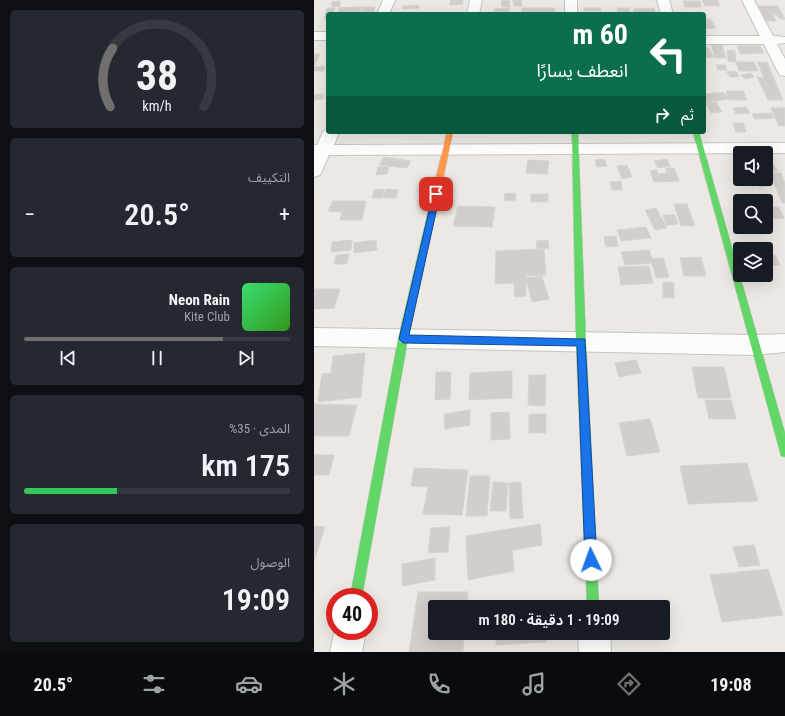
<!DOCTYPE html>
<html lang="ar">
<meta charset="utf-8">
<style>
:root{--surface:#171b24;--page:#242831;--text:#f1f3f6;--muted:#9ea1a6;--line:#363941;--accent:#706f6e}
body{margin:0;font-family:"Roboto Condensed","Noto Sans Arabic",sans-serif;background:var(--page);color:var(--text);direction:rtl;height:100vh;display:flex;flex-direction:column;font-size:15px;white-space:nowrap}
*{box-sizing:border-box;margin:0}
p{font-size:13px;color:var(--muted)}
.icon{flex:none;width:22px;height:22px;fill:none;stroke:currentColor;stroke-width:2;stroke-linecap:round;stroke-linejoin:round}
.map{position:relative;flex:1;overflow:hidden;direction:ltr}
.details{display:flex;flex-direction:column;gap:10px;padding:10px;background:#0d0f14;width:314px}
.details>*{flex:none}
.banner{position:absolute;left:12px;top:12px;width:380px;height:122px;border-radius:4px;box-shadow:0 4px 16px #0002;direction:rtl;background:#0b6e4f;color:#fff;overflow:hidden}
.tools{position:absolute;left:419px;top:146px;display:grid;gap:8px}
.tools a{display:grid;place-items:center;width:40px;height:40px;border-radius:4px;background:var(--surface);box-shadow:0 4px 16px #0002;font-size:20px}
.speed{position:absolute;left:12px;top:588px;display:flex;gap:8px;font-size:20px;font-weight:700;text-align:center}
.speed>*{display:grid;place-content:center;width:52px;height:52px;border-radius:50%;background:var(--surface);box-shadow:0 4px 16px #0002;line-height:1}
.speed .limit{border:6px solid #d22;background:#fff;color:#111}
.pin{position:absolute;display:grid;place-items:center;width:34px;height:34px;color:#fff;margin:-17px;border-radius:8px;box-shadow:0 2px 6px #0006}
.me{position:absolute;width:44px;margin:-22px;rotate:357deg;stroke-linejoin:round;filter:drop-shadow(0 0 3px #0008)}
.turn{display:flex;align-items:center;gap:14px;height:84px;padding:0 12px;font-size:18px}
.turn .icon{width:52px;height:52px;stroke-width:2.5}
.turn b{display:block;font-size:28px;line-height:34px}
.then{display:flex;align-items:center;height:38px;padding:0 12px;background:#0003;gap:8px;font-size:15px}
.big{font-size:30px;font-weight:600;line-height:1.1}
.details .widget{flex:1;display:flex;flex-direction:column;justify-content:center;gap:6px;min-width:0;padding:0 14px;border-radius:6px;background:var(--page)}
.details .dial{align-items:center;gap:0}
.dial svg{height:104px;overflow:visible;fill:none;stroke:var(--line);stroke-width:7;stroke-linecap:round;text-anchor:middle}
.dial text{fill:var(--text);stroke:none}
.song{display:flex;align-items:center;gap:12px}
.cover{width:48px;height:48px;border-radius:6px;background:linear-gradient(135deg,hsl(140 70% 55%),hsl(110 70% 35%))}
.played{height:4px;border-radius:2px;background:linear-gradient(90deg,var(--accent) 75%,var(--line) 75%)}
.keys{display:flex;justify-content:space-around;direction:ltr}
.heat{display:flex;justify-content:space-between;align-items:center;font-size:22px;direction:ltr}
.charge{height:6px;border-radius:3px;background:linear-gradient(90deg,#34c759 35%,var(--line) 0)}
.trip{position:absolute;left:114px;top:600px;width:242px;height:40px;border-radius:4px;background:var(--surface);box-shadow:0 4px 16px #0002;font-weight:600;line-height:40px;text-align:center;direction:rtl}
.tabs{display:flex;height:64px;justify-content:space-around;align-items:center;background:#090b0e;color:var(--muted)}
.tabs .icon{width:28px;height:28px}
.tabs .selected{color:var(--accent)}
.tabs b{font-size:18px;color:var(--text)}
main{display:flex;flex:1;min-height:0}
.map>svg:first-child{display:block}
.building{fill:#d1cecb;stroke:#d7d4d0}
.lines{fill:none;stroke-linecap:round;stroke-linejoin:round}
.street-casing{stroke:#c5c4c5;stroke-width:2}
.fast-casing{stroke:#c5c4c5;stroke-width:1}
.slow-casing{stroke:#c5c4c5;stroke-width:1}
.street{fill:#fcfcfb;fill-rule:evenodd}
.fast{fill:#63d668;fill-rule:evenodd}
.slow{fill:#ff974d;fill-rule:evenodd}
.route{fill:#1a73e8;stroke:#114b97}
</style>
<main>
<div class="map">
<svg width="471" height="652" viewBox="0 0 471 652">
<rect width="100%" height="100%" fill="#ece8e4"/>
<path class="building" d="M137,0h12v4l-13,1z
M195,0l1,7h-8l-1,-6z
M199,0h8l1,6h-8z
M388,0h15l3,6h-15z
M26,1v5l-8,1v-5z
M369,1h17l1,6h-16z
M105,5v3l-16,1v-3z
M444,6h20l7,13h-5l-3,-4h-4l3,6h-10z
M48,7l-2,7h-22l1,-6z
M50,7h11l-2,7h-12z
M13,8h8l-1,6h-6v6h-4z
M195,8v3l-15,1v-3z
M208,8h33v6h-33z
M270,8h17v3h-17z
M303,8h12l1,6h-12z
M340,8l2,6h-21l-2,-5z
M390,19h6l6,9 -12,1z
M397,43l11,1 4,14h-11z
M423,46h23l4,7 -24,1z
M390,48h4l6,9 -9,1z
M413,50l8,1 1,11 -8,-1z
M0,54h6l-6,13 11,-1 -1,5h-10z
M422,62h18l4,9h-19z
M443,62h10l16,38h-15l-11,-23 7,1z
M402,65h9l2,5h-9z
M422,71l3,6h-9l-3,-5z
M437,73l3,4 -9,2 -4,-4z
M412,91h17l4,9h-18z
M409,92l6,7 -22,3 -3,-5v-3z
M10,94l-1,5 -9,1v-5z
M402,102l6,10 -11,1 -6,-10z
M432,107l4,6 -14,1 -3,-6z
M457,108h14v18h-6z
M458,113l2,5 -19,1 -3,-5z
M419,123h10l3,9h-10z
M70,157l27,4 -4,7 -28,-3z
M290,159l3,7 -10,1 -2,-7z
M353,159l3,7 -12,2 -4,-7z
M214,160l21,1 -2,13 -21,-1z
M458,162l5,9 -10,1 -1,-9z
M313,165l5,12 -10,2 -5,-13z
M64,167h11l-2,7 -11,1z
M352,168h8l5,13 -25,1 -4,-11 7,-1 1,4 9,-1z
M456,173h11l4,10v20h-3z
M452,174l6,12 -13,1 -4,-8h11z
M307,181l1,9h-10l-2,-8z
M70,189l-2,9h-10l2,-8z
M72,189l12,1 -2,8h-13z
M201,193l1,7 -11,1 -1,-7z
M217,194h17v8h-17z
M19,201h12l-4,11 -13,-1z
M31,201h21l-4,19h-22z
M360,204h13l8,22h-14z
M144,206l37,1 -3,20 -39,-1z
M452,207h13l5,11 -18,1z
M342,208l11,20 -12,2 -10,-20z
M349,215h12l3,9 -12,1z
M332,227l5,11 -30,3 -4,-11z
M302,236l2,10 -12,1 -2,-10z
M38,240l-1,10 -20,2 1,-10z
M62,240l1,10 -23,3v-10z
M234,240l1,8 -12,1 -1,-8z
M230,249l2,26 -20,1v20l-11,1 -1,-14 -19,1 1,-33z
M335,250l3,9 11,-1 6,19 -13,1 -4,-15 -27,2 -4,-13z
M35,254l-2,10h-13l2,-9z
M461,255l5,10 -11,1 -3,-10z
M387,257l5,19h-22l-4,-18z
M335,266l4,17 -32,2 -3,-18z
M228,276l7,23 -17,3 -6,-24z
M349,282l11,1v15l-11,-1z
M0,289h26l-6,19 -20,1z
M51,353l-4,44 -43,5 4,-28 9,-1 2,-17z
M322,360l5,13 -22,4 -4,-14z
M378,367h32l7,31h-33z
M198,371v27l-43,2 1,-27z
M122,372h15l-1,27 -15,1z
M215,375h17l-1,31 -17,-1z
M391,400h26l5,19h-27z
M0,404l43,1 -8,31h-35z
M156,410v15l-25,4 -1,-15z
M195,412l1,27 -19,1v-27z
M215,414h17v19h-17z
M336,419l10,33 -33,4 -8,-33z
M0,455h20l-5,20h-15z
M433,463l11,38 -70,3 -8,-38z
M100,468l54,2 -6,45 -39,-1 5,-27 -17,-1z
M156,476h20l-3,40h-21z
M179,482l15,1 -2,28h-16z
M207,482l2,36 -13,1 -1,-36z
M226,524l2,21 -30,5 2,21 -46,9 -2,-44z
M0,526l11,1 -11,34z
M136,527l-2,25 -20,1 3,-25z
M440,545l6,20 -21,2 -6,-20z
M121,558v22l-33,6v-22z
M454,569l15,46 -61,7 -12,-47z
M104,592h50l-1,15h-32v26h29l-1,19h-54z
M182,633h50l1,9 -51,3z"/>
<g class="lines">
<defs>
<path id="street" d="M69,0h12l-6,14h-12z
M156,0h12l-3,14h-12z
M251,0h12v14h-12z
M343,0h12l4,14h-12z
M428,0h12l19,36 12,1v6l-8,1 8,15v17l-5,-1 -2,-3 -14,-28h-60v-8h56z
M0,32h14v8h-14z
M14,128v4h11l-5,13 451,-2v10l-456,2 -9,20 -6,2v-32h3l6,-13z
M0,328l441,7 30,-1v18l-30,3 -441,-9z
M21,629v2h31l-4,21h-32z
M264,633h32l1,19h-32z"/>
<path id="fast" d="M258,132h6l8,210 13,265h-12l-11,-265z
M379,132h6l86,301v24l-4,-1 -1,-4z
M120,200l4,3 -30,136 -46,258h-12l48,-258 32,-136z"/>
<path id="slow" d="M133,132h6l-15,71 -4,3 -4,-3z"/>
</defs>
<use href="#street" class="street-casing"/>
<use href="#fast" class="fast-casing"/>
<use href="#slow" class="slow-casing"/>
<use href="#street" class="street"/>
<use href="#fast" class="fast"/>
<use href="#slow" class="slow"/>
</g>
<path class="route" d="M122,191l4,3 -31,141 176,4 12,221 -2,4 -4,2 -4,-2 -2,-4 -8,-214 -174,-3 -4,-4 34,-145z"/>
</svg>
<div class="tools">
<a><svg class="icon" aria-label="sound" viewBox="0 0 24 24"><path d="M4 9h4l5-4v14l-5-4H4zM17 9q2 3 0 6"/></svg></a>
<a><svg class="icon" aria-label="search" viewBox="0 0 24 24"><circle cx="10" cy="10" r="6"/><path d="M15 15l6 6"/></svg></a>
<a><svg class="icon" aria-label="layers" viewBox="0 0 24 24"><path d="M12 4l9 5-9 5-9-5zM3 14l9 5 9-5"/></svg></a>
</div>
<div class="speed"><div class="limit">40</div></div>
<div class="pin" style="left:122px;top:194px;background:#d93025"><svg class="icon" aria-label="arrive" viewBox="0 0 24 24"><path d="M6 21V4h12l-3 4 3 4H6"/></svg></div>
<svg class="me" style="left:277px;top:560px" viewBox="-20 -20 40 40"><circle r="19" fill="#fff"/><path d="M0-13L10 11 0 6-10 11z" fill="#1a73e8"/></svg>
<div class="trip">19:09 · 1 دقيقة · 180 m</div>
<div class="banner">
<div class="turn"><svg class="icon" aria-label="left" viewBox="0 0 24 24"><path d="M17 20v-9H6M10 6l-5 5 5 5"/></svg><div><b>60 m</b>انعطف يسارًا</div></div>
<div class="then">ثم<svg class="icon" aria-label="right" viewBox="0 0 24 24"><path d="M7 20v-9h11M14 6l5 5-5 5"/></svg></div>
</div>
</div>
<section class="details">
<div class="widget dial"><svg viewBox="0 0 100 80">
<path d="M14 69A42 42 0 1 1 86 69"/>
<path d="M14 69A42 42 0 0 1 16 24" stroke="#706f6e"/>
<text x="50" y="56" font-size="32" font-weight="700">38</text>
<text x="50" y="72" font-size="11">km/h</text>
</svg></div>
<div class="widget"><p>التكييف</p>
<div class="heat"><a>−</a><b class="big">20.5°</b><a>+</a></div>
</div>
<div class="widget">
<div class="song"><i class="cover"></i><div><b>Neon Rain</b><p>Kite Club</p></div></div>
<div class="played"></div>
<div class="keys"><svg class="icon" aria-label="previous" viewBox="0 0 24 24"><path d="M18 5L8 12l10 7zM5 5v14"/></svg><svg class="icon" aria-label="pause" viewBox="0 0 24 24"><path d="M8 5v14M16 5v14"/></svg><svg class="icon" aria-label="next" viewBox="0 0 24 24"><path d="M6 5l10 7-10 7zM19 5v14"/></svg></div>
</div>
<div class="widget"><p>المدى · 35%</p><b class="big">175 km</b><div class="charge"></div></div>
<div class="widget"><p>الوصول</p><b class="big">19:09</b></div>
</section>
</main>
<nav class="tabs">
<b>19:08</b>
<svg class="icon selected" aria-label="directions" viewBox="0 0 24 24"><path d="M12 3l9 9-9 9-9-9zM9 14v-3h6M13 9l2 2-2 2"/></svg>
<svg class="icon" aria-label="music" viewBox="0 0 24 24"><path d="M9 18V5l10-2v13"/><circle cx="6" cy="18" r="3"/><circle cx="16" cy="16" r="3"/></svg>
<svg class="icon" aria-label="phone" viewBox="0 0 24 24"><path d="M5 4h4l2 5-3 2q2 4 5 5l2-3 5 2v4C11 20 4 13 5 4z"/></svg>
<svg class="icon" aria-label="climate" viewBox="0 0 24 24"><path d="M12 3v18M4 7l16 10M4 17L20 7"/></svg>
<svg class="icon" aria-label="car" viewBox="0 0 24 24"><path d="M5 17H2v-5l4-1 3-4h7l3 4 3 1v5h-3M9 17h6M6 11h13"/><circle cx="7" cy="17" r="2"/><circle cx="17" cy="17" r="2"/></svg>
<svg class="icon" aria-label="filters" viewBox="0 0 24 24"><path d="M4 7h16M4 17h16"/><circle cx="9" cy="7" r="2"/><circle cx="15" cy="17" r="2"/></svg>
<b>20.5°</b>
</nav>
